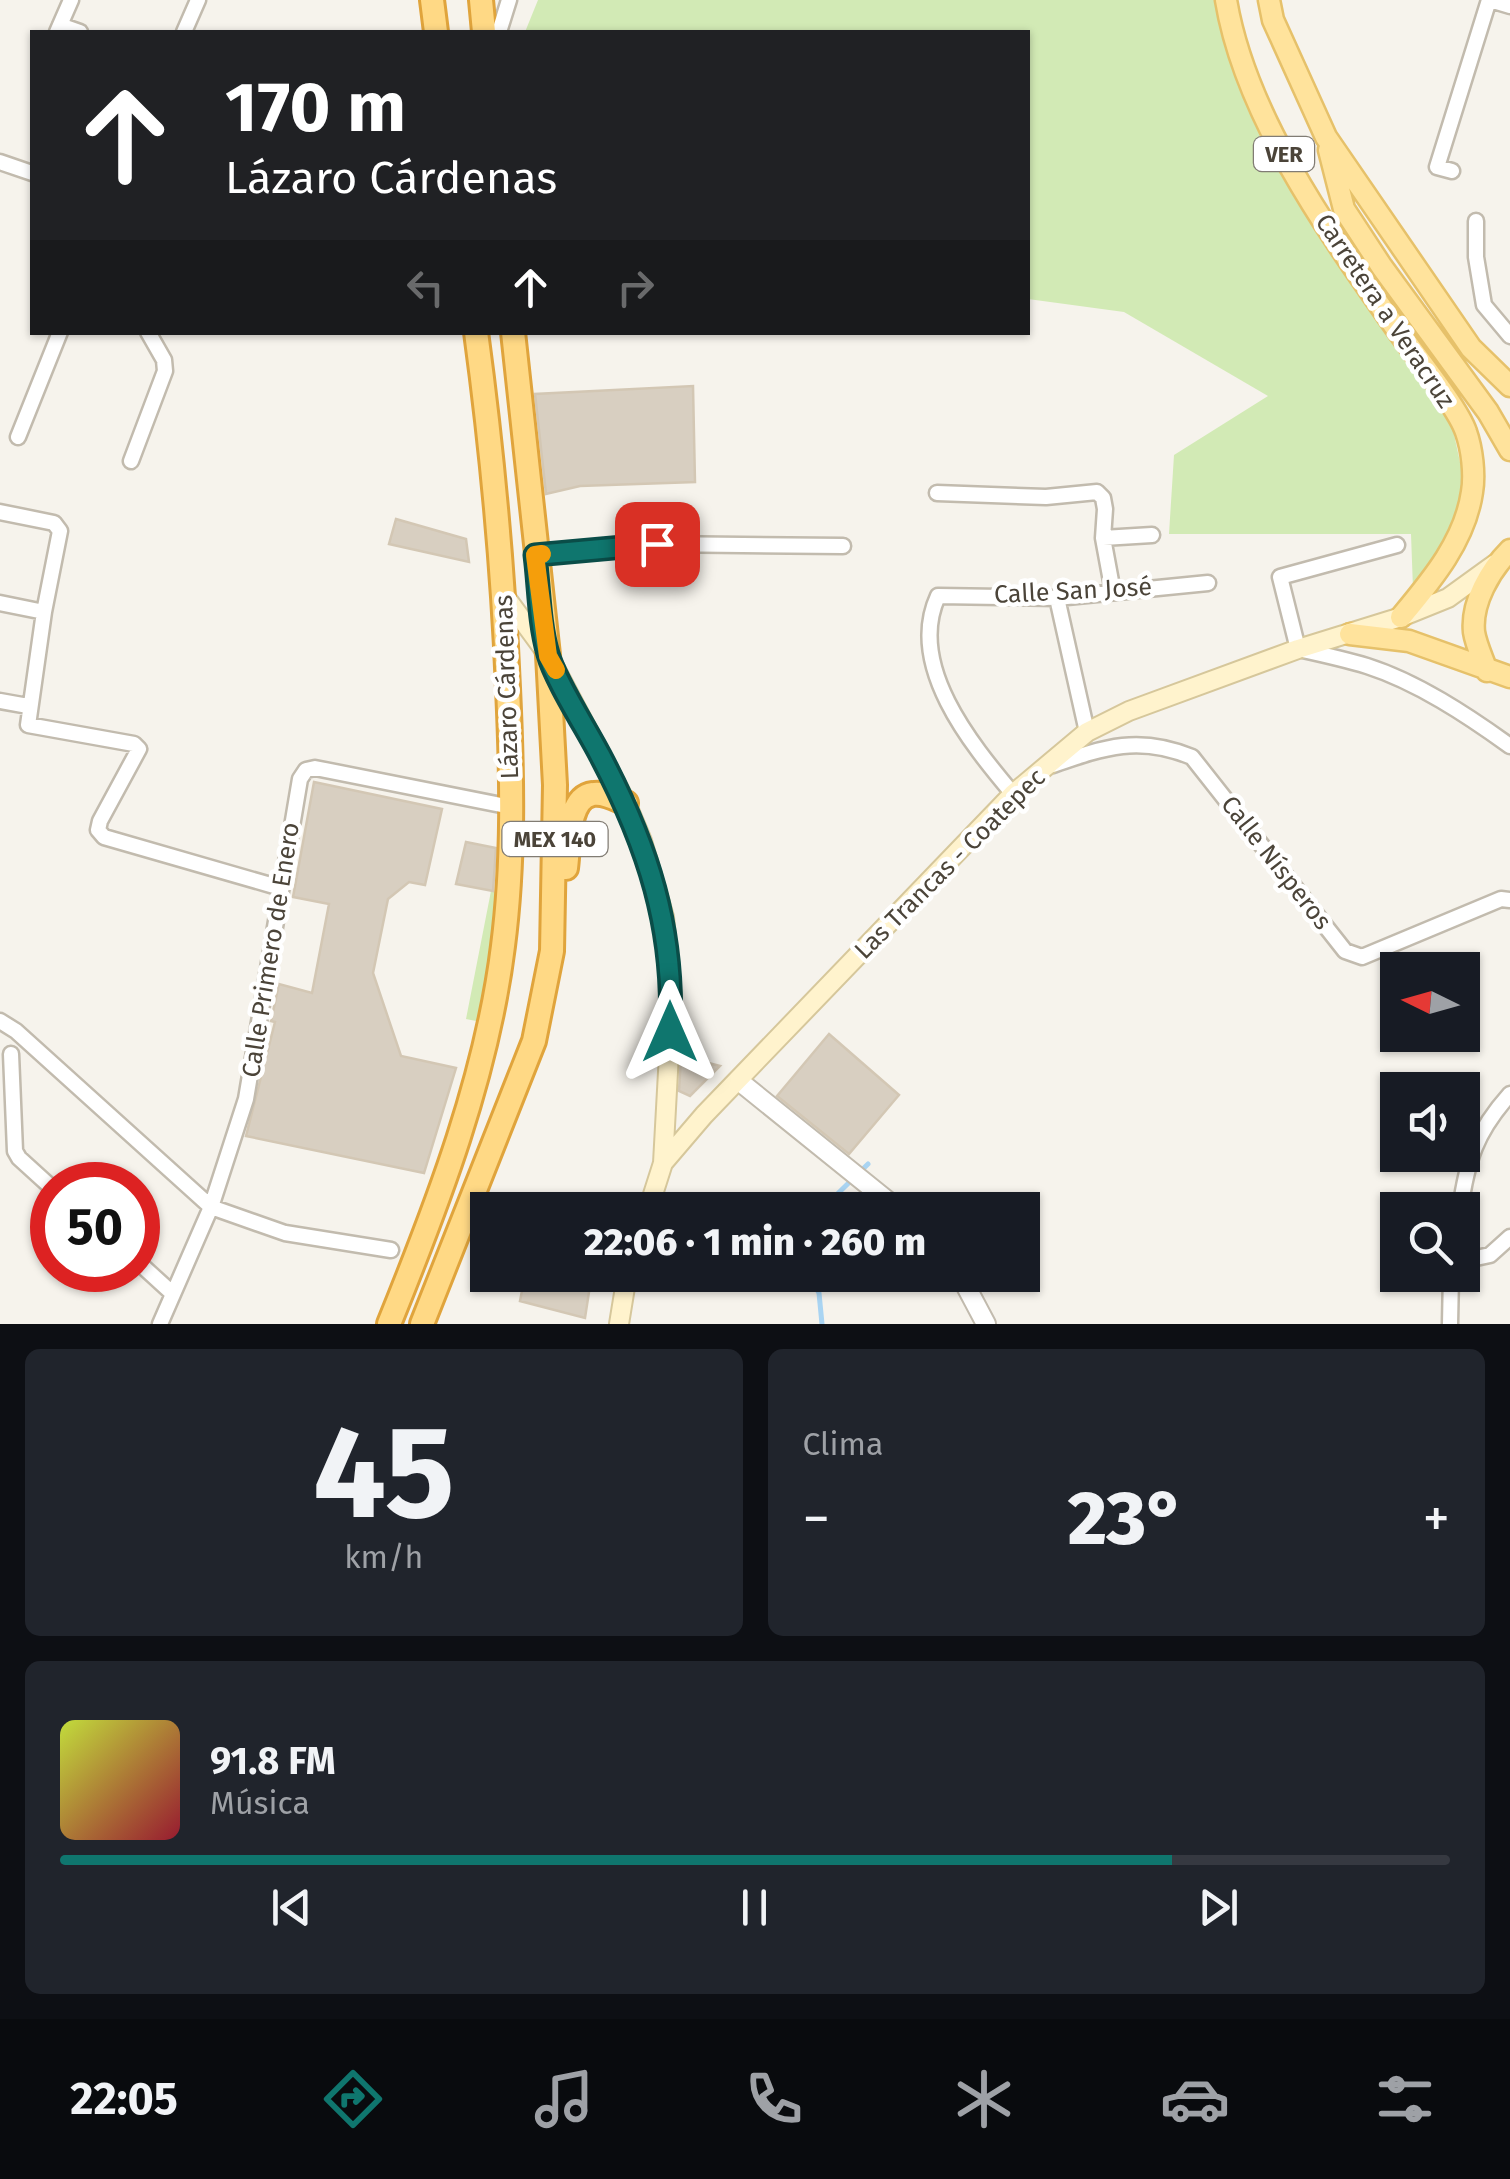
<!DOCTYPE html>
<html lang="es">
<meta charset="utf-8">
<style>
:root{--surface:#171b24;--page:#20242c;--text:#f1f3f6;--muted:#9ea1a6;--line:#363941;--accent:#0f766e}
body{margin:0;font-family:"Fira Sans",sans-serif;background:var(--page);color:var(--text);height:100vh;display:flex;flex-direction:column;font-size:38px;white-space:nowrap}
*{box-sizing:border-box;margin:0}
p{font-size:32px;color:var(--muted)}
.icon{flex:none;width:55px;height:55px;fill:none;stroke:currentColor;stroke-width:2;stroke-linecap:round;stroke-linejoin:round}
.map{position:relative;height:1324px;overflow:hidden}
.drawer{display:flex;flex-direction:column;gap:25px;padding:25px;background:#0d0f14;flex:1}
.drawer>*{flex:none}
.hud{position:absolute;left:30px;top:30px;width:1000px;height:305px;border-radius:0px;box-shadow:0 2px 8px #0004;background:#202124;color:#fff;overflow:hidden}
.needle{width:65px;rotate:275deg}
.buttons{position:absolute;left:1380px;top:952px;display:grid;gap:20px}
.buttons a{display:grid;place-items:center;width:100px;height:100px;border-radius:0px;background:var(--surface);box-shadow:0 2px 8px #0004;font-size:50px}
.speed{position:absolute;left:30px;top:1162px;display:flex;gap:20px;font-size:50px;font-weight:700;text-align:center}
.speed>*{display:grid;place-content:center;width:130px;height:130px;border-radius:50%;background:var(--surface);box-shadow:0 2px 8px #0004;line-height:1}
.speed .limit{border:15px solid #d22;background:#fff;color:#111}
.pin{position:absolute;display:grid;place-items:center;width:85px;height:85px;color:#fff;margin:-42px;border-radius:20px;box-shadow:0 5px 15px #0006}
.me{position:absolute;width:110px;margin:-55px;rotate:0deg;stroke-linejoin:round;filter:drop-shadow(0 0 8px #0008)}
.turn{display:flex;align-items:center;gap:35px;height:210px;padding:0 30px;font-size:45px}
.turn .icon{width:130px;height:130px;stroke-width:2.5}
.turn b{display:block;font-size:70px;line-height:85px}
.lanes{display:flex;align-items:center;height:95px;padding:0 30px;background:#0003;justify-content:center;gap:50px;direction:ltr}
.lanes .off{opacity:.35}
.big{font-size:75px;font-weight:800;line-height:1.1}
.drawer .tile{flex:1;display:flex;flex-direction:column;justify-content:center;gap:15px;min-width:0;padding:0 35px;border-radius:15px;background:var(--page)}
.drawer .dial{align-items:center;gap:0}
.dial b{font-size:130px;line-height:1}
.song{display:flex;align-items:center;gap:30px}
.cover{width:120px;height:120px;border-radius:15px;background:linear-gradient(135deg,hsl(70 70% 55%),hsl(350 70% 35%))}
.played{height:10px;border-radius:5px;background:linear-gradient(90deg,var(--accent) 80%,var(--line) 80%)}
.keys{display:flex;justify-content:space-around;direction:ltr}
.heat{display:flex;justify-content:space-between;align-items:center;font-size:55px;direction:ltr}
.drawer .tiles{flex:1;display:grid;gap:25px;grid-template-columns:1fr 1fr}
.tile:last-child{grid-column:span 2}
.trip{position:absolute;left:470px;top:1192px;width:570px;height:100px;border-radius:0px;background:var(--surface);box-shadow:0 2px 8px #0004;font-weight:800;line-height:100px;text-align:center}
.menu{display:flex;height:160px;justify-content:space-around;align-items:center;background:#090b0e;color:var(--muted)}
.menu .icon{width:70px;height:70px}
.menu .selected{color:var(--accent)}
.menu b{font-size:45px;color:var(--text)}
.map>svg:first-child{display:block}
.green{fill:#d2eab5}
.lines{fill:none;stroke-linecap:round;stroke-linejoin:round}
.stream{stroke:#a9d4f2;stroke-width:5}
.building{fill:#d8cfc1;stroke:#d3c7b4;stroke-width:2.5}
.pedestrian-casing{stroke:#c2bbae;stroke-width:15}
.minor-casing{stroke:#c2bbae;stroke-width:19}
.tertiary-casing{stroke:#c2bbae;stroke-width:22}
.secondary-casing{stroke:#d6c79b;stroke-width:22}
.primary-casing{stroke:#e6c16a;stroke-width:25}
.trunk-casing{stroke:#e0a43c;stroke-width:28}
.pedestrian{stroke:#fff;stroke-width:10}
.minor{stroke:#fff;stroke-width:14}
.tertiary{stroke:#fff;stroke-width:18}
.secondary{stroke:#fff3cd;stroke-width:18}
.primary{stroke:#ffe39c;stroke-width:20}
.trunk{stroke:#ffd985;stroke-width:22}
.route-casing{stroke:#0a4d48;stroke-width:25}
.route{stroke:#0f766e;stroke-width:18}
.slow{stroke:#f59e0b;stroke-width:18}
.labels{text-anchor:middle;dominant-baseline:central;stroke-width:9;stroke-linejoin:round;paint-order:stroke}
.shield{fill:#fff;stroke:#817c74;stroke-width:2.5}
.shield-label{font-size:22px;font-weight:bold;fill:#4b4439}
.street-label{font-size:25px;fill:#4b4439;stroke:#fff}
</style>
<div class="map">
<svg width="1510" height="1324" viewBox="0 0 1510 1324">
<rect width="100%" height="100%" fill="#f6f3ec"/>
<path class="green" d="M538,0h693l18,86 58,114 145,225 14,65 -16,49 -37,50 -2,-55h-242l5,-79 94,-59 -144,-84 -96,-13v-267h-503z
M491,891l11,2 -21,129 -15,-3z"/>
<g class="lines">
<path class="stream" d="M821,1210l47,-46
M808,1275l11,18 3,31"/>
</g>
<path class="building" d="M693,386l2,96 -115,4 -34,8 -11,-100z
M396,519l70,20 3,23 -80,-18z
M314,782l128,27 -17,76 -16,-3 -21,17 -15,74 28,83 55,12 -32,105 -178,-37 29,-114 -4,-1 8,-37 33,9 17,-89 -36,-7z
M466,842l30,6 -3,43 -37,-7z
M829,1034l70,61 -50,59 -72,-58z
M681,1056l39,10 -30,30 -11,-5z
M525,1275l66,4 -6,39 -65,-17z"/>
<g class="lines">
<defs>
<path id="pedestrian" d="M485,1261h3"/>
<path id="minor" d="M1490,0l20,6
M60,25l20,7
M57,32l14,-32
M184,32l14,-32
M499,32l10,-32
M0,162l32,11
M1452,171l-15,-4 52,-167
M1476,221v36l8,48 26,31
M18,437l42,-105
M131,461l34,-90 -1,-11 -16,-28
M937,493l109,4 51,-5 6,6 2,11 -2,29 10,54
M0,512l54,11 6,8 -16,81 -16,113 106,19 5,5 -39,72 -2,9 6,7 177,51
M1103,538l49,-3
M1397,545l-117,32 18,72c23,5 46,10 69,17 50,16 100,49 143,80
M535,555l122,-11 186,2
M1057,598l30,134
M0,603l44,9
M0,701l28,5
M1053,765c52,-18 86,-30 139,-8l153,194 17,6 139,-58 9,1
M1013,794c-42,-50 -107,-129 -75,-198l119,2 151,-15
M0,1021l16,10 195,176 74,26 106,17
M11,1054l4,97 4,7 33,30
M1460,1210c7,-50 16,-78 50,-116
M1462,1261l28,-6 20,-18
M138,1262l34,31
M160,1324l51,-117 35,-108 54,-320 6,-9 9,-2 196,39
M1450,1324l1,-49"/>
<path id="tertiary" d="M739,1081l160,129
M960,1275l26,49"/>
<path id="secondary" d="M504,595l44,60 78,148 16,38 22,76 8,82 -9,164 -15,47
M663,1163l41,-48 309,-321 74,-62 42,-21 169,-62 103,-32 47,-19 47,-34
M619,1324l8,-49"/>
<path id="primary" d="M1226,0c19,115 101,230 167,324 17,25 65,83 73,108 6,17 9,42 6,60 -7,49 -41,89 -71,125
M1269,0l4,20 53,117 145,211 39,38
M1329,150l15,59 38,58 106,145 22,38
M1350,634l59,7 101,36
M1487,671c-4,-12 -11,-26 -13,-39 -3,-29 16,-62 36,-82"/>
<path id="trunk" d="M432,0l4,32
M481,0l3,32
M566,868c3,-21 1,-71 27,-74 11,-2 23,5 33,9
M389,1324c49,-121 98,-248 114,-378 11,-85 9,-172 5,-258 -5,-119 -16,-238 -32,-356
M422,1324l112,-283 18,-90 3,-166 -7,-130 -35,-323"/>
</defs>
<use href="#pedestrian" class="pedestrian-casing"/>
<use href="#minor" class="minor-casing"/>
<use href="#tertiary" class="tertiary-casing"/>
<use href="#secondary" class="secondary-casing"/>
<use href="#primary" class="primary-casing"/>
<use href="#trunk" class="trunk-casing"/>
<use href="#pedestrian" class="pedestrian"/>
<use href="#minor" class="minor"/>
<use href="#tertiary" class="tertiary"/>
<use href="#secondary" class="secondary"/>
<use href="#primary" class="primary"/>
<use href="#trunk" class="trunk"/>
</g>
<g class="lines">
<defs>
<path id="route" d="M657,544l-122,11c4,32 4,68 13,99 7,26 38,74 52,101 48,91 75,174 70,277"/>
</defs>
<use href="#route" class="route-casing"/>
<use href="#route" class="route"/>
<path class="slow" d="M542,554l-7,1 13,101 8,14"/>
</g>
<g class="labels">
<g class="shield">
<rect x="1254" y="137" width="60" height="34" rx="8"/>
<rect x="502.5" y="822" width="105" height="34" rx="8"/>
</g>
<g class="shield-label">
<text x="1284" y="154">VER</text>
<text x="555" y="839">MEX 140</text>
</g>
<g class="street-label">
<text transform="translate(1385 311) rotate(56)">Carretera a Veracruz</text>
<text transform="translate(1073 591) rotate(-3)">Calle San José</text>
<text transform="translate(507 687) rotate(-92)">Lázaro Cárdenas</text>
<text transform="translate(1276 863) rotate(52)">Calle Nísperos</text>
<text transform="translate(950 864) rotate(-45)">Las Trancas - Coatepec</text>
<text transform="translate(271 950) rotate(-81)">Calle Primero de Enero</text>
</g>
</g>
</svg>
<div class="buttons">
<a><svg class="needle" viewBox="-14 -14 28 28"><path d="M0-13l5 13h-10z" fill="#e53935"/><path d="M0 13l5-13h-10z" fill="#9ea1a6"/></svg></a>
<a><svg class="icon" aria-label="sound" viewBox="0 0 24 24"><path d="M4 9h4l5-4v14l-5-4H4zM17 9q2 3 0 6"/></svg></a>
<a><svg class="icon" aria-label="search" viewBox="0 0 24 24"><circle cx="10" cy="10" r="6"/><path d="M15 15l6 6"/></svg></a>
</div>
<div class="speed"><div class="limit">50</div></div>
<div class="pin" style="left:657px;top:544px;background:#d93025"><svg class="icon" aria-label="arrive" viewBox="0 0 24 24"><path d="M6 21V4h12l-3 4 3 4H6"/></svg></div>
<svg class="me" style="left:670px;top:1032px" viewBox="-20 -20 40 40"><path d="M0-17L14 15 0 8-14 15z" fill="#0f766e" stroke="#fff" stroke-width="4"/></svg>
<div class="trip">22:06 · 1 min · 260 m</div>
<div class="hud">
<div class="turn"><svg class="icon" aria-label="ahead" viewBox="0 0 24 24"><path d="M12 20V5M6 11l6-6 6 6"/></svg><div><b>170 m</b>Lázaro Cárdenas</div></div>
<div class="lanes"><svg class="icon off" aria-label="left" viewBox="0 0 24 24"><path d="M17 20v-9H6M10 6l-5 5 5 5"/></svg><svg class="icon" aria-label="ahead" viewBox="0 0 24 24"><path d="M12 20V5M6 11l6-6 6 6"/></svg><svg class="icon off" aria-label="right" viewBox="0 0 24 24"><path d="M7 20v-9h11M14 6l5 5-5 5"/></svg></div>
</div>
</div>
<section class="drawer">
<div class="tiles">
<div class="tile dial"><b>45</b><p>km/h</p></div>
<div class="tile"><p>Clima</p>
<div class="heat"><a>−</a><b class="big">23°</b><a>+</a></div>
</div>
<div class="tile">
<div class="song"><i class="cover"></i><div><b>91.8 FM</b><p>Música</p></div></div>
<div class="played"></div>
<div class="keys"><svg class="icon" aria-label="previous" viewBox="0 0 24 24"><path d="M18 5L8 12l10 7zM5 5v14"/></svg><svg class="icon" aria-label="pause" viewBox="0 0 24 24"><path d="M8 5v14M16 5v14"/></svg><svg class="icon" aria-label="next" viewBox="0 0 24 24"><path d="M6 5l10 7-10 7zM19 5v14"/></svg></div>
</div>
</div>
</section>
<nav class="menu">
<b>22:05</b>
<svg class="icon selected" aria-label="directions" viewBox="0 0 24 24"><path d="M12 3l9 9-9 9-9-9zM9 14v-3h6M13 9l2 2-2 2"/></svg>
<svg class="icon" aria-label="music" viewBox="0 0 24 24"><path d="M9 18V5l10-2v13"/><circle cx="6" cy="18" r="3"/><circle cx="16" cy="16" r="3"/></svg>
<svg class="icon" aria-label="phone" viewBox="0 0 24 24"><path d="M5 4h4l2 5-3 2q2 4 5 5l2-3 5 2v4C11 20 4 13 5 4z"/></svg>
<svg class="icon" aria-label="climate" viewBox="0 0 24 24"><path d="M12 3v18M4 7l16 10M4 17L20 7"/></svg>
<svg class="icon" aria-label="car" viewBox="0 0 24 24"><path d="M5 17H2v-5l4-1 3-4h7l3 4 3 1v5h-3M9 17h6M6 11h13"/><circle cx="7" cy="17" r="2"/><circle cx="17" cy="17" r="2"/></svg>
<svg class="icon" aria-label="filters" viewBox="0 0 24 24"><path d="M4 7h16M4 17h16"/><circle cx="9" cy="7" r="2"/><circle cx="15" cy="17" r="2"/></svg>
</nav>
